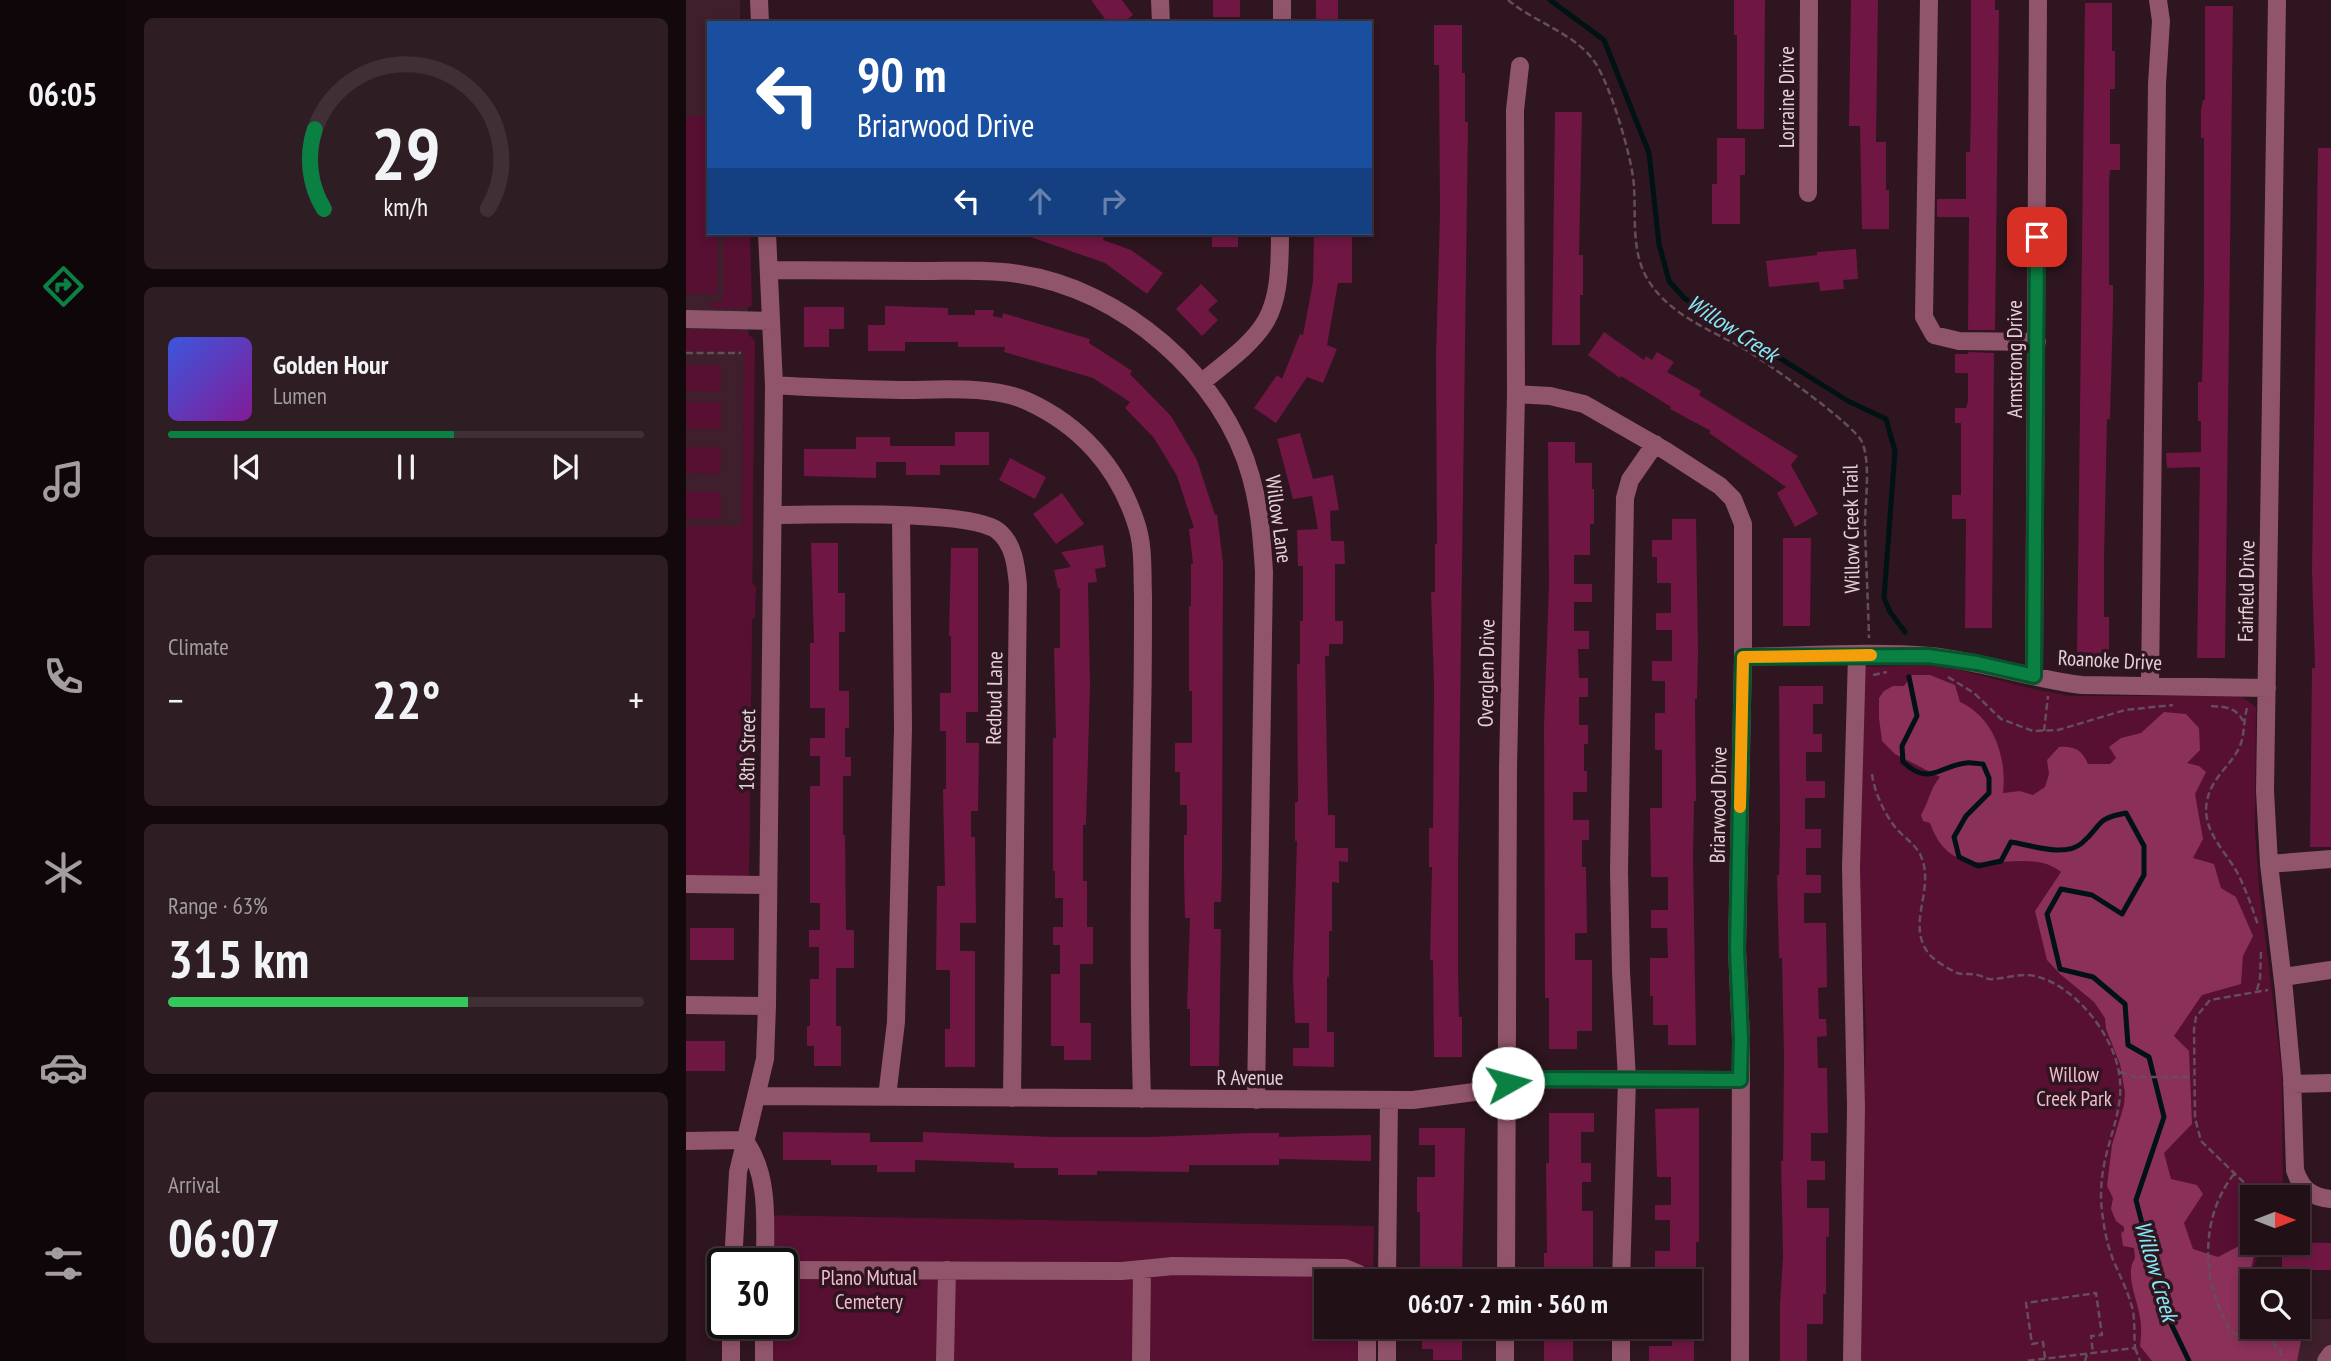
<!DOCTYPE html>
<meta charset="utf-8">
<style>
:root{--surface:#221017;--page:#2e1e24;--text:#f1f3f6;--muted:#a29da1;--line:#3f3036;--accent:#0b8043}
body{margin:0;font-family:"PT Sans Narrow",sans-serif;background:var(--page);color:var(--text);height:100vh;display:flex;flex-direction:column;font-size:26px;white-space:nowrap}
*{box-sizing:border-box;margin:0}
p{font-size:23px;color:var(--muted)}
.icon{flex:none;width:38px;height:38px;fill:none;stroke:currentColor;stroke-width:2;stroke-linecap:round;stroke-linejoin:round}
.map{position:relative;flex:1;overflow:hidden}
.details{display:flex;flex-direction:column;gap:18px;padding:18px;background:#13090d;width:560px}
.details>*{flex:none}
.banner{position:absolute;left:21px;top:21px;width:665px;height:214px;border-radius:0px;box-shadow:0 4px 10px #0003,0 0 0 2px var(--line);background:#1a4fa0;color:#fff;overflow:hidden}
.needle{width:46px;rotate:90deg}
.controls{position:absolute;left:1554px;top:1185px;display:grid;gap:14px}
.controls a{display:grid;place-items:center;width:70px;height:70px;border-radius:0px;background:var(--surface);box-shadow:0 4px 10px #0003,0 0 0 2px var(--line);font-size:35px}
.speed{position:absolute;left:21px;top:1248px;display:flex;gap:14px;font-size:35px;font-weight:700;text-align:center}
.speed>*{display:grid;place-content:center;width:91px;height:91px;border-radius:50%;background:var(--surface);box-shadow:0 4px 10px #0003,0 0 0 2px var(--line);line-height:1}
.speed .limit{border:4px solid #111;border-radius:10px;background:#fff;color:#111}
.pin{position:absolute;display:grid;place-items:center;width:60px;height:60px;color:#fff;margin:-30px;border-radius:14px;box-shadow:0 4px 10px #0006}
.me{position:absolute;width:77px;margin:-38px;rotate:83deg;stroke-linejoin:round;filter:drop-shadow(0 0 5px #0008)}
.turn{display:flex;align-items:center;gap:24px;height:147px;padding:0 35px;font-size:32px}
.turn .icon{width:91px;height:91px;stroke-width:2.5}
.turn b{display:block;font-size:49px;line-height:60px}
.lanes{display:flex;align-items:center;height:66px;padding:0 35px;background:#0003;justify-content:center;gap:35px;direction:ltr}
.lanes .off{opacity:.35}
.big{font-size:52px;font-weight:600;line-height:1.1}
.details .tile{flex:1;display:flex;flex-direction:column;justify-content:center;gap:10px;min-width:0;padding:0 24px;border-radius:10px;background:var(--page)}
.details .dial{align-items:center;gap:0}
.dial svg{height:182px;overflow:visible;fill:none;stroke:var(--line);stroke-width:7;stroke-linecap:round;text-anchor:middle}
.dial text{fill:var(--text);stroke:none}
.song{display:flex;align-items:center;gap:21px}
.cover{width:84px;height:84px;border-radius:10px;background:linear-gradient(135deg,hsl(230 70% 55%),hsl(290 70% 35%))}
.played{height:7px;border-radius:4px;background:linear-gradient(90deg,var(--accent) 60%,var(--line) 60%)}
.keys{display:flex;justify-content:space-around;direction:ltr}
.heat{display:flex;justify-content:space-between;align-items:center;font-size:38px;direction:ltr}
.charge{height:10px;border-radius:5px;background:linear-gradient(90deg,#34c759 63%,var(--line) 0)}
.trip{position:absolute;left:628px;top:1269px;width:388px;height:70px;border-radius:0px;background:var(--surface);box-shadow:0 4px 10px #0003,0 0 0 2px var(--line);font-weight:600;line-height:70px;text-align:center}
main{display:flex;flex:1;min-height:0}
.tabs{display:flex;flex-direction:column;width:126px;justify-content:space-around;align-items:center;background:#0e0609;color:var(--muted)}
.tabs .icon{width:49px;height:49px}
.tabs .on{color:var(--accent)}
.tabs b{font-size:32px;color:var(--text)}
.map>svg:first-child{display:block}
.built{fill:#3e1f2b}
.green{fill:#570f32}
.forest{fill:#8a3059}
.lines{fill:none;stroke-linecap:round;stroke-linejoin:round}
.stream{stroke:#011214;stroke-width:5}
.building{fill:#701643}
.path{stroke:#654e57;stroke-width:2.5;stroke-dasharray:7 3.5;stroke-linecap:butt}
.minor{stroke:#90546b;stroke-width:18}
.route-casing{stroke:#07532c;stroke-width:18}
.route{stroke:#0b8043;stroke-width:12}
.slow{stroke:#f59e0b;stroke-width:12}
.labels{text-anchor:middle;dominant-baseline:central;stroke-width:7;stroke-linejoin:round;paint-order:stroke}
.street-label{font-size:21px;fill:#e4d1d7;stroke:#2e151f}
.park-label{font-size:21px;fill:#f0bcce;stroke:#2e151f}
.water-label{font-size:23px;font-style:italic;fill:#85e9f5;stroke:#2e151f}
</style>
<main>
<nav class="tabs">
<b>06:05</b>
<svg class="icon on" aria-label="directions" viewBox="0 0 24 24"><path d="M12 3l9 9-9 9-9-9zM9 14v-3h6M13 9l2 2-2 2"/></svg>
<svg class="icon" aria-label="music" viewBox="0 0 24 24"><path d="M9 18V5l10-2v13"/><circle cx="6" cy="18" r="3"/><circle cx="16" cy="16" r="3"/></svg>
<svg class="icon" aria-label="phone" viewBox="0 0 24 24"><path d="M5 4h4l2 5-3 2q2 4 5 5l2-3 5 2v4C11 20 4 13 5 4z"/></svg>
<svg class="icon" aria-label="climate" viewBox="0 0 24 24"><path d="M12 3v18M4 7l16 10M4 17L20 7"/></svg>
<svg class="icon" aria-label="car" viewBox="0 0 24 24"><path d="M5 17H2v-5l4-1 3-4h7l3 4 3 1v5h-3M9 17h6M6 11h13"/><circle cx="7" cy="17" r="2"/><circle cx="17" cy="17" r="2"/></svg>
<svg class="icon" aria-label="filters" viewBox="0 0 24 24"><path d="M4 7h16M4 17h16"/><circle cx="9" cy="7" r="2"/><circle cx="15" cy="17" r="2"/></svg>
</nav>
<section class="details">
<div class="tile dial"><svg viewBox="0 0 100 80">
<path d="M14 69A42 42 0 1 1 86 69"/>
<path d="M14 69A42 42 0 0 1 10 34" stroke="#0b8043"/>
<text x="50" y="56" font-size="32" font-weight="700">29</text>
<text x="50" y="72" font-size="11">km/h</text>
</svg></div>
<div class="tile">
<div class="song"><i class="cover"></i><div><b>Golden Hour</b><p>Lumen</p></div></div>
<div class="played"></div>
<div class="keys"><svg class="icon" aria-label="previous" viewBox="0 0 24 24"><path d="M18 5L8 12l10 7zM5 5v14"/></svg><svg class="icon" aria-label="pause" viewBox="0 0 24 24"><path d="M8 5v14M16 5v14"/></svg><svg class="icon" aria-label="next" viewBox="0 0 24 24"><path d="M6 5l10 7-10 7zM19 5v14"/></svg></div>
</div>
<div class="tile"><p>Climate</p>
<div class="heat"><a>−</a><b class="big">22°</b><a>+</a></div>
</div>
<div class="tile"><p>Range · 63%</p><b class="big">315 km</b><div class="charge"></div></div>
<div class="tile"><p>Arrival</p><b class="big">06:07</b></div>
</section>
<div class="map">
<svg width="1645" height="1361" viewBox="0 0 1645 1361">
<rect width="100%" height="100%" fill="#2e151f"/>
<path class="built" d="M0,0h54v23h-31v210h37l7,294 -4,351 -63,-1z
M1619,1319h26v42h-35z"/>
<path class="green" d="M0,116h23v117h9l-1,61 -31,-1z
M38,233h26l2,72 -3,2 -37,1 -4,-5 15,-2z
M0,330l60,1 9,10 -3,242 4,4 -1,31 -3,1 -3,259 -63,-1v-351h56l2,-175h-58z
M0,365h35v27l-35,-1z
M0,402h35v27h-35z
M0,447h35l-1,27 -34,-1z
M0,492h35v27h-35z
M1239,665l31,4 77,20 38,7h170l15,11 -1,122 4,58 23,186 1,122 -1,2h-30v45l11,1 -10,26 -2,24 1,33h46v-8l7,1 -9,42h-436l6,-334 -7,-129 4,-231z
M73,1215l615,11 -1,55h-47v45l47,1 -1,34h-615v-38h25v-59l-24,-1z"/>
<path class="forest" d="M1226,675h18l25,10 5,17c35,16 47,57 43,91l17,-2 13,4 12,-8 4,-13 -2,-14 12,-13c16,-1 23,3 29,17h22l6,-6 -7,-11 12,-9 20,-5 23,-21 22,2 13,14 1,22 -13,13 12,3 7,6 -11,22 8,45 -10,19 21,6 7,24 15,9 17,39 -10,20 -2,28 -39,11 -28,41 15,15 3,73 -28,29 7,26 26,6 6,9 -19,29 9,26 25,8 21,-11 18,-3 -16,69 10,14 50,15 -4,20h-145l-12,-15c1,-9 2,-18 0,-28 -2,-17 -16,-44 -5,-60l-1,-10 -11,-2 -2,-13 3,-2v-4l-8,-6 -5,-12 2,-11 -6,-12 5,-41 12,-40 1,-12 -5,-29 -14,-35 -1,-11 -11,-16 -34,-28 -13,-14 -12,-49 26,-39c-40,-32 -106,23 -131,-49l-7,-2 -2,-6c9,-15 8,-25 19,-38l-45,-23 -13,-13 -3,-23v-20l5,-7 9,-5h11z"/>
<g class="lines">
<path class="stream" d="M864,0l54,40 45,113 10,91 10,37 15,17 164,103 38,18 9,32 -11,147 6,14 15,20
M1223,677l8,39 -15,30 1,16c27,25 35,4 63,1 5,-1 12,1 17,1l6,14v15l-23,23 -12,21 5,20 19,9 23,-5 10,-19c20,3 54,16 71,1 21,-18 12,-24 44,-30l18,33v29l-22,39 -30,-19 -31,-6 -14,25 13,55 33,8 32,27 3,41 21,12 15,60 -28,83 28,109 25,52"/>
</g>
<path class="building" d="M405,0h31l11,15 -10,8h-15z
M527,0h27v17h-27z
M630,0h22v23h-22z
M1048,0h31l-1,129h-27v-94h-3z
M1165,0h27l-2,142h10v48h3v39h-27l-2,-103h-11z
M1285,0h24v10h4l-4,320h-27l1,-113h-32v-18h29v-47h4l1,-47z
M1399,3h27v48h3v38h-5v55h10v26h-10l-1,12v103h4v23l-3,111h-3l-3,141v57h5v37h-32z
M1519,6h28l-8,652h-28l3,-191 -33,1 -1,-15 35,-1v-31h-3v-39h4l2,-95v-149h-3v-27l2,-11h2z
M748,25h28v48h3v49h3l-10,745v105l1,45h3v40h-28l-1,-97h-3l2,-93h-3v-39h4l1,-143 -3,-93h4v-48h2l-1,-188 4,-142 -1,-149h-5z
M869,112h27l-3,143h4v40h-3v50h-28z
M1031,138h28v37h-5v49h-28v-40h5z
M1632,148h13v699h-21l2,-179h3l-3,-96z
M340,233h79l-2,7 28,10 32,23 -16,21 -42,-31 -80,-28z
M526,233h26v14h-26z
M628,233h38v50h-14l-11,62 10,4 -14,34 -16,-6 -31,46 -22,-15 23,-33 5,4 18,-45 3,1 10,-53z
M1170,249l2,30 -15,1 1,9 -24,2 -1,-9 -50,5 -3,-26 51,-6v-3z
M515,284l17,17 -10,9 10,10 -16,16 -26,-27z
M199,306l63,2v7h27v-5h19l-1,6 9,2 1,-5 87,26 -1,4 43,28 -2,3 41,42 26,44 18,55 2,-1 6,49 -1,310 -1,29h-7v27h7l-2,137h-29v-57h-3l3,-91h-5l-1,-45v-38h3v-30h-7v-33h-5v-29h17v-52h-3v-85h2v-42h2l-4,-35 5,-1 -17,-52 -23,-38 -29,-30 5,-6 -37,-24 -89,-26 1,-5h-47v-5h-53v9h-37v-26h17z
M118,307h40v22h-15v18h-25z
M918,332l40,28 2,-4 6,4 5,-8 17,10 -7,10 34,19 -2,4 99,61 -7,9 27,49 -23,13 -18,-34 9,-6 -77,-54 2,-2 -41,-22 1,-2 -50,-31 -1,2 -32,-23z
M1282,352l26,1 -2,275h-27l1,-109h-14v-24h9v-72h-6v-15h11l2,-7v-28h-13v-19h13z
M269,432h34v33h-49v10h-34v-13h-30v16l-72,-2v-27h52v-12h34v9h65z
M614,433l13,46 20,-4 6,35 -9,1 1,30h13l1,23h-10v57h8v23h-14v12h-4l3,159h7v33h13v14l-9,-1v22l-7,-1v49h-3v46h-2v55h7v35l-41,-1v-18h16v-25h-14l-2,-46 4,-136h-2v-39h3l-1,-138h3v-43h3v-55h-5l-1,-36 21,-1 -6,-33 -19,3 -16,-60z
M862,442h27v21h17v26h2v35h-4v31h-16v29h18v18h-18v29h15v18h-11l1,29h9v19h-9v28h9v19h-4v27h3v21h-14v28h16v20h-7v27h4l1,66h-12v27h17v71h-15v18h-28v-51h-4l-1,-273 5,-141z
M324,458l36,19 -11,22 -36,-19z
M376,493l22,31 -28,20 -23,-30z
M986,519h24l2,132 -1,48h-2l1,102h-2l-1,57 3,187h-28v-20h-15v-29h-3v-38h18l-1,-30h-16v-18h17v-33h-17l-1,-69h12v-58h-7v-37h10v-32h-13v-20h20v-31h-16v-17h15v-30h-14v-26h-5v-17h20z
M1097,538h28l-1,88h-27z
M125,543h27v50h7v39h-6v59h10v37h-4v29h6v19h-8v59h2l1,95h8v38h-18v58h5v40h-27v-20h-7v-20h3v-47h9v-32h-10v-17h11v-27h-10v-117h10v-30h-10v-18h15v-30h-15v-65h4z
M417,545l3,22 -11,2 2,13 -9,1 2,104 -4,138h-3v56h4v46h6v37h-13v59h11v37h-27v-14h-13v-72h9v-29h-7v-18h10v-29h-8v-27h-2v-133h3l-2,-90h6v-60h-2l-4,-18 17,-3 -10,-15z
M265,548h27v164h-12v31h13l-1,68h-7v26h4l1,86h-16v28h15v116h-30v-38h5v-59h-14l1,-84h8l-2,-97h3v-58h-6v-38h11v-57h-2z
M1093,686h44v18h-10v30h9v18h-16v29h19v17h-20v31h16v19h-15v27h15v18h-17v30h22l1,64 -9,1 1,31h7l1,17 -10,1 1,31h9l1,65h-17v28h14v19h-18v28h22v29h-3v57h-3v30h-16v37h-27v-57l3,-48 -2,-95h2l1,-103 -2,-100h-3l-2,-83h2l1,-46z
M4,928h44v32h-44z
M0,1041h39v30h-39z
M1013,1108v134h-3v39h-41v-30h15v-31h-15v-15h16v-28h-14l-2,-68z
M863,1113h45v19h-13v31h10v19h-9v29h11v70h-49v-28h3l-1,-90h3z
M733,1128h46l-3,153h-42v-69h-3v-35h18v-32h-16z
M97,1132l87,1v9h53v-10l129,5h98l101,-4h28v4l92,-2v26l-92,-2v6h-90v7l-92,-1v4h-39v-7h-44v-5l-99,-3v12h-38v-7h-46v-5h-48z
M1596,1242l49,1v27h-49z
M736,1326h40v34h-29v-11h-11z
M858,1326h29v35h-29z
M986,1326h22v35h-45v-15h23z"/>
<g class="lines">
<path class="path" d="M822,0c26,22 66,33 86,61 16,22 39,99 40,126 2,31 -3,65 14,93 21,34 60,49 93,67 21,12 113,77 121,95 9,21 3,60 3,84 1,37 3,75 4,112
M0,353h55
M1187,675l14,-3
M1262,677l26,16 27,26 32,12 25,-1 67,-20 48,-5
M1525,706c14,1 25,1 32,15
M1561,708c-4,14 -2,30 -9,42 -10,18 -27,29 -31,51 -6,29 18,49 31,73 8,16 14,33 20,51
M1358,731l4,-35
M1186,774c2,17 12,39 23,53 7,9 19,16 25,27 17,35 -16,71 10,101 5,6 20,15 27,18 6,2 14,0 21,2 5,1 9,5 15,4 14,-1 27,-6 42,-3 25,6 47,26 62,47 54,78 -4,111 5,188 2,17 5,34 12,51 7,16 15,32 19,49 2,12 1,25 2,37l-109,13
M1571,990l3,-11 1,-27
M1434,1072l15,5h58
M1548,1174c-31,39 -33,96 -12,139 3,6 6,15 11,19 9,8 25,6 37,8l10,10 3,11
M1573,1197l-58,-56 -6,-23 -1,-89 2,-12 14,-17 58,-10
M1449,1348l5,13
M1359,1358l-2,-16 -11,2 -6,-41 70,-10 6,42 -11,1 2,17
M1399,1361l2,-7"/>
<path class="minor" d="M73,0l1,23
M474,0l1,23
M1243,0l-5,317 10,18 25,6 78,1
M1591,0l-12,791 4,73 15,126 8,87 3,93c6,19 16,27 36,29
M596,23v-23
M1122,193l1,-193
M83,270c51,0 103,1 154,1 32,0 64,-2 96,3 103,15 205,103 232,203 9,32 11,63 13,95l-8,528
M0,319l84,2
M516,382c67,-53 78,-61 78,-149
M88,385c42,3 84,4 127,5 37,0 91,-5 126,11 53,24 91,66 109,122 8,23 6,49 7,73 0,41 0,81 -1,122 -2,127 -4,254 0,381
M830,394l34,2 34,8 82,47 54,35 13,13 10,25v133l-6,292 4,90 -1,322
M87,515c42,0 198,-6 225,16 16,13 18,34 20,54l-6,513
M1057,657c62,-1 126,-6 187,-1 52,5 101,23 152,29l185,3
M1348,676l4,-676
M1464,686l7,-602 4,-63 -3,-21
M1583,864l62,-5
M0,884l82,1
M1597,977l48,-7
M0,1005l81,1
M1606,1084l39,-1
M71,1096l656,4 61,-8 34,-9 33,-4 199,1
M201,1097l9,-75 7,-294 -2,-212
M0,1141l58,-1c26,34 21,82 21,124
M47,1264l5,-92 27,-113 2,-53 7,-621 -7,-152
M96,1270l340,1 51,-5 172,2 14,6 4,7
M701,1281l2,-181
M820,1281l2,-513 8,-374 -1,-284 5,-44
M935,1281l6,-202 -6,-107 -2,-101 6,-373 5,-18 25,-36
M935,1326v35
M45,1361v-38
M78,1361v-38
M259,1361l2,-91
M455,1361l1,-92
M681,1361v-35
M701,1361v-35
M819,1361v-35
M1166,1361l4,-254 -5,-239 6,-213
M1640,1361l5,-7"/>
</g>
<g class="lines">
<defs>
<path id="route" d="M822,1083l33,-4 199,1 1,-41 -4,-90 6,-292 185,-1 49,7 57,13 3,-439"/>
</defs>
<use href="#route" class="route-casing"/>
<use href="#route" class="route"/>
<path class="slow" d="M1054,807l3,-150 128,-2"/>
</g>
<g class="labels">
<g class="street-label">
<text transform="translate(1100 97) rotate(-90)">Lorraine Drive</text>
<text transform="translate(1328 359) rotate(-90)">Armstrong Drive</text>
<text transform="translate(593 519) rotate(82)">Willow Lane</text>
<text transform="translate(1165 529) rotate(-91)">Willow Creek Trail</text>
<text transform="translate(1560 591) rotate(-89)">Fairfield Drive</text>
<text transform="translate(1424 660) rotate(3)">Roanoke Drive</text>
<text transform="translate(800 673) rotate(-89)">Overglen Drive</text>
<text transform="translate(308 698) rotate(-89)">Redbud Lane</text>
<text transform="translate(61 750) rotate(-89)">18th Street</text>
<text transform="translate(1032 805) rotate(-89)">Briarwood Drive</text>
<text x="564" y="1077">R Avenue</text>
</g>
<g class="park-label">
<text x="1388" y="1074">Willow<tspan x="1388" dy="24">Creek Park</tspan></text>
<text x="183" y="1277">Plano Mutual<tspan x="183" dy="24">Cemetery</tspan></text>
</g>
<g class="water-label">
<text transform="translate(1047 328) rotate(33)">Willow Creek</text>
<text transform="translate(1471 1271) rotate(74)">Willow Creek</text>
</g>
</g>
</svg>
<div class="controls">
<a><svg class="needle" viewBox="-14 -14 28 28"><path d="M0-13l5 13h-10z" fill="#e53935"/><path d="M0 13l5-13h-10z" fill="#a29da1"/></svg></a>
<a><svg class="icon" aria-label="search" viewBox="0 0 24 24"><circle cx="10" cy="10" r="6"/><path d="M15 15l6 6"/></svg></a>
</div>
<div class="speed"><div class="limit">30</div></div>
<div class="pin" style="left:1351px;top:237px;background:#d93025"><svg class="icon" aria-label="arrive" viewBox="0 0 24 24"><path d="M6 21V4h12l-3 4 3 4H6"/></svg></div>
<svg class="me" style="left:822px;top:1083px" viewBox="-20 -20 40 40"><circle r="19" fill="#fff"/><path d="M0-13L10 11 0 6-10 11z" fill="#0b8043"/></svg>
<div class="trip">06:07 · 2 min · 560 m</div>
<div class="banner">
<div class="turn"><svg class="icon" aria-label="left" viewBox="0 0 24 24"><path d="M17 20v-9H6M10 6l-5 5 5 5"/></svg><div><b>90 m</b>Briarwood Drive</div></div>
<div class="lanes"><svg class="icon" aria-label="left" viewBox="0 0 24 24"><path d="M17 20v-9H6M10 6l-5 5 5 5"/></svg><svg class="icon off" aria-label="ahead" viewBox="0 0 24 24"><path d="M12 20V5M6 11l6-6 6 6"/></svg><svg class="icon off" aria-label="right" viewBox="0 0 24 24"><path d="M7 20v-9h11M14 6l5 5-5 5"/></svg></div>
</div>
</div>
</main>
